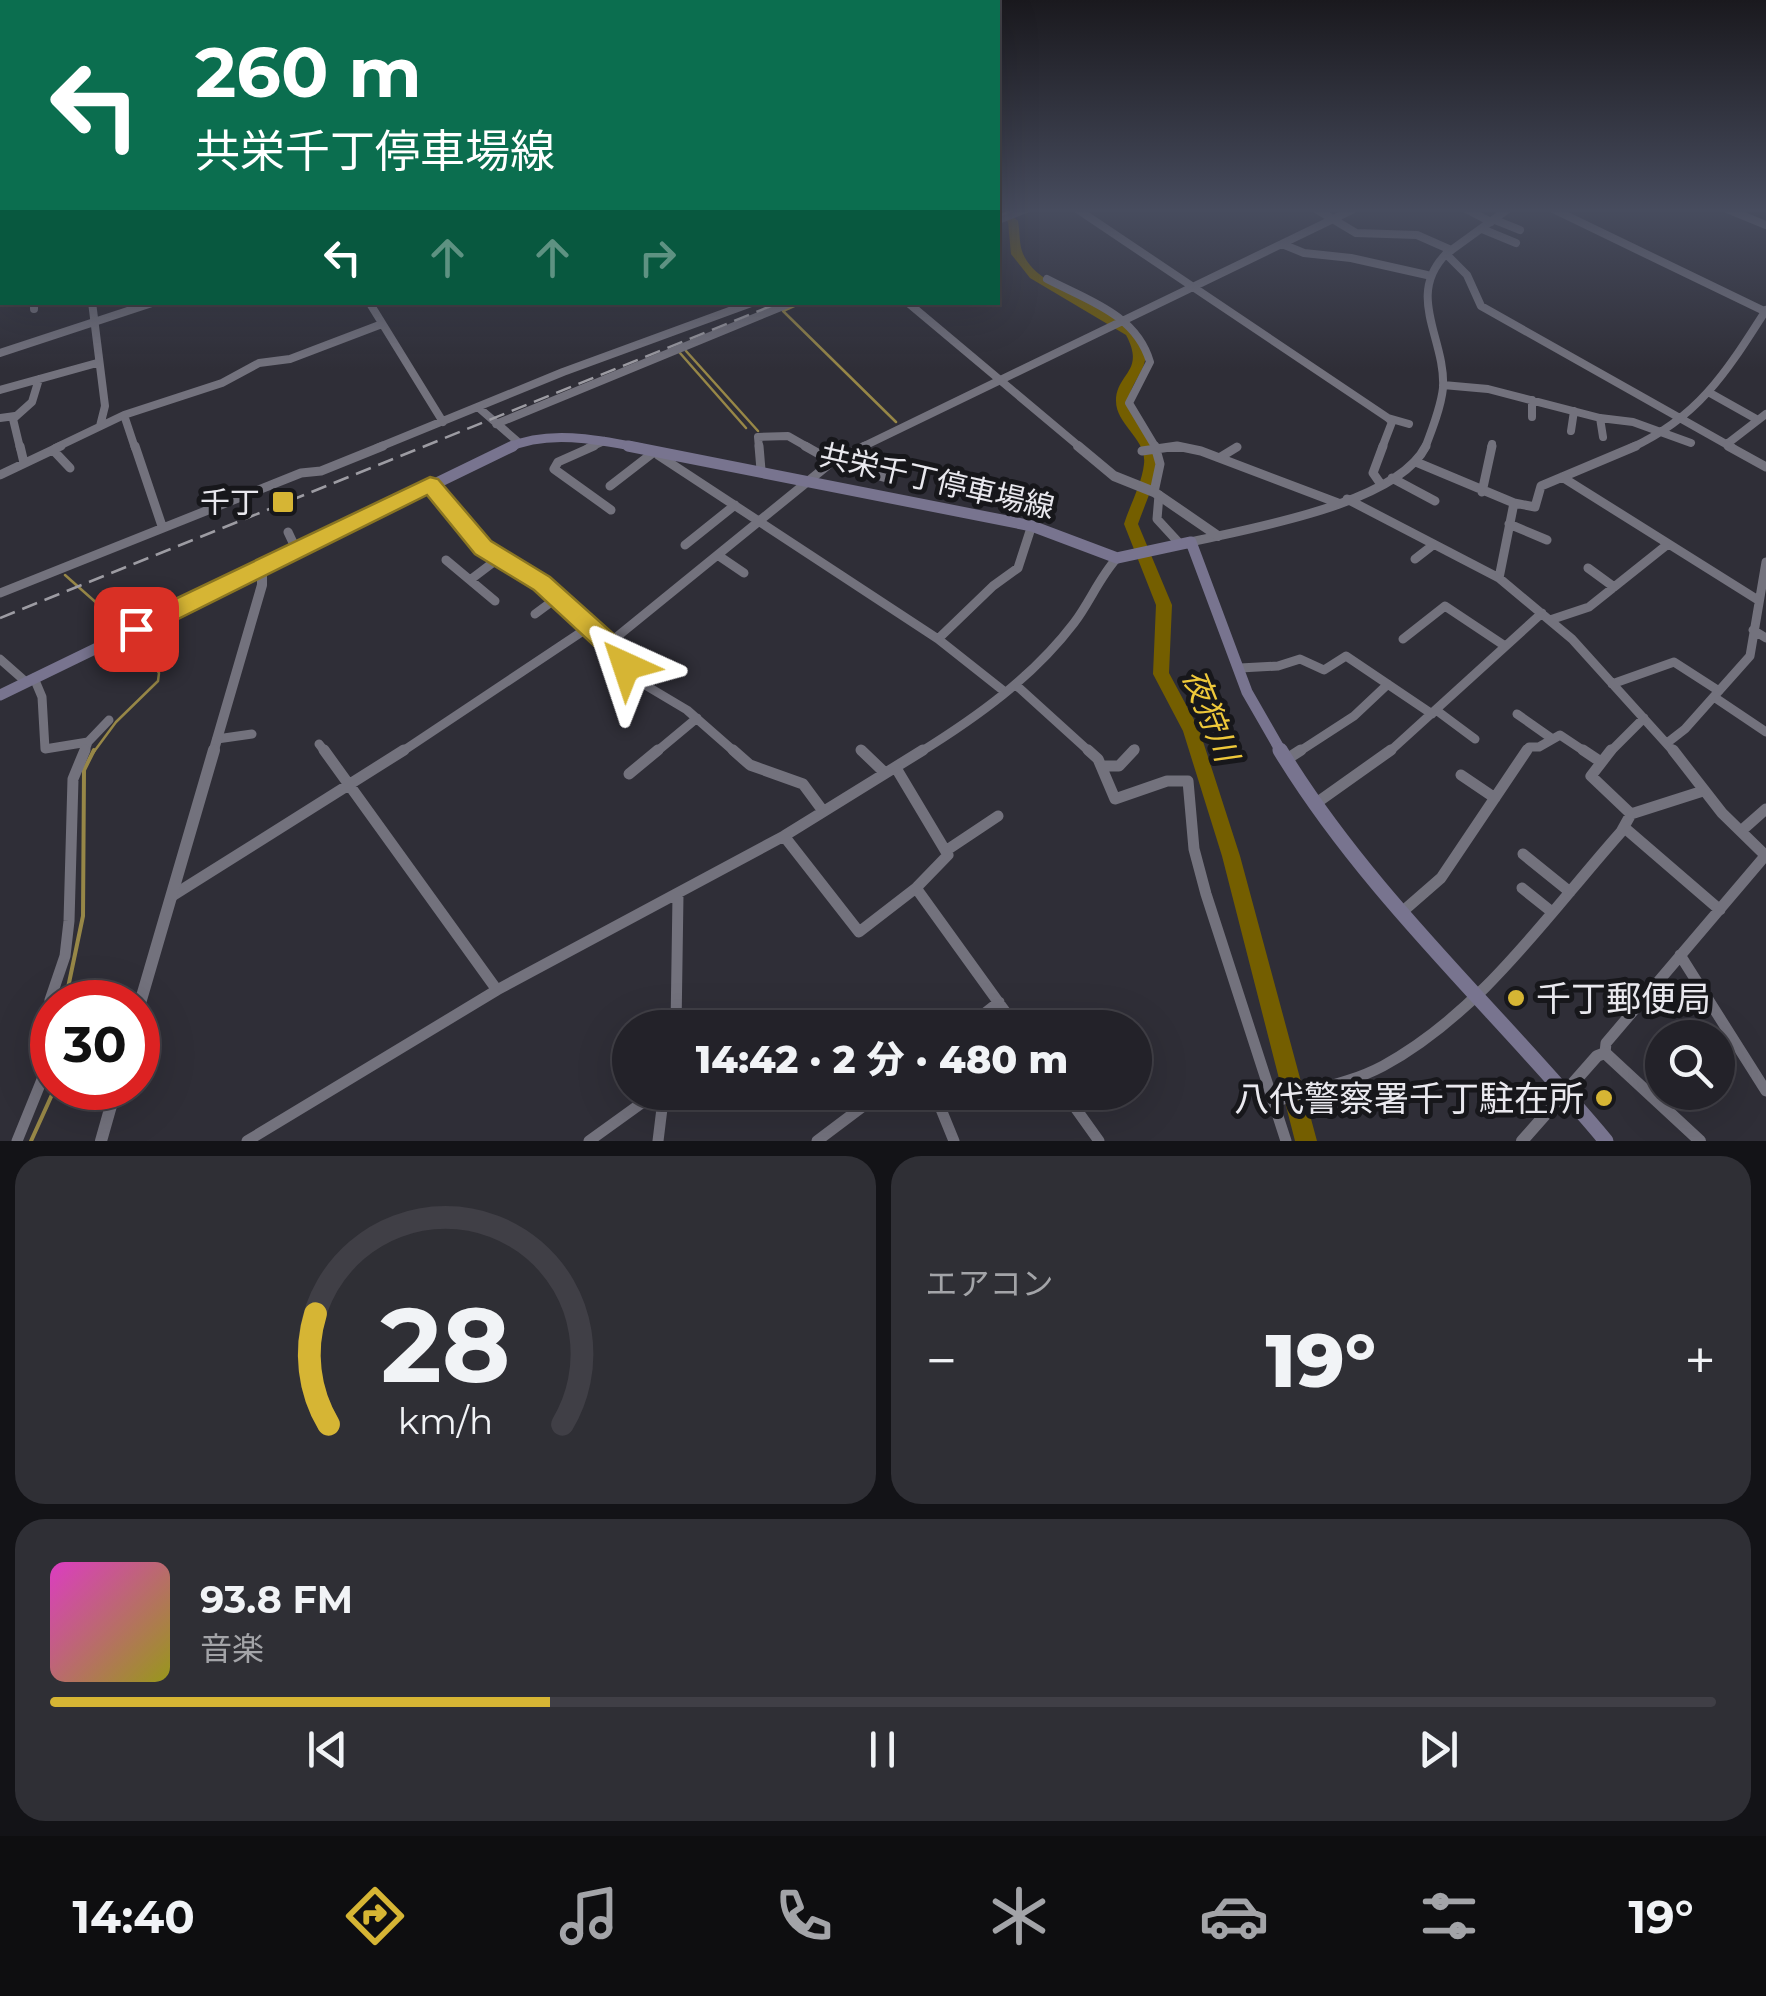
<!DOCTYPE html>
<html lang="ja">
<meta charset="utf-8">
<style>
:root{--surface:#232229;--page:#2f2f35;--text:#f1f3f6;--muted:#a3a4a8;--line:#403f46;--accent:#d6b534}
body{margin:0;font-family:Montserrat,"Noto Sans JP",sans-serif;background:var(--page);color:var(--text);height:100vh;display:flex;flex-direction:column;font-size:38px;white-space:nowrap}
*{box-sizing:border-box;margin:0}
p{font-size:32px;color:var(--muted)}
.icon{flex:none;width:55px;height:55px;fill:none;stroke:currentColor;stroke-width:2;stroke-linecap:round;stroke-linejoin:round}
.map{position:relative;height:1141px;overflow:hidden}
.details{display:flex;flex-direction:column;gap:15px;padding:15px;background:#131317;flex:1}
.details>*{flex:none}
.banner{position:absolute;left:0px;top:0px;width:1000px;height:305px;box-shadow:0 10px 40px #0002,0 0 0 2px var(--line);background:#0b6e4f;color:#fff;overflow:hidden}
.controls{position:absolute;left:1645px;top:1020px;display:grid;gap:20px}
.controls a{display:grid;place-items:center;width:90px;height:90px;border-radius:50%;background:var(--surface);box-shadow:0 10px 40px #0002,0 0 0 2px var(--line);font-size:50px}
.speed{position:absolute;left:30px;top:980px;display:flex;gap:20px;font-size:50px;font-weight:700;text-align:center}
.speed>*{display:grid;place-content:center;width:130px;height:130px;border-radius:50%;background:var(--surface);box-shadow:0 10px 40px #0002,0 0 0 2px var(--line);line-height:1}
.speed .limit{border:15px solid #d22;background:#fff;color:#111}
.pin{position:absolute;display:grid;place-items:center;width:85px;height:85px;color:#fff;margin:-42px;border-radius:20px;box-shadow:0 5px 15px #0006}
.me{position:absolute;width:110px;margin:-55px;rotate:318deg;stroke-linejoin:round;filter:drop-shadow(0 0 8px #0008)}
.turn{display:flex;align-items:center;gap:35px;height:210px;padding:0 30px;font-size:45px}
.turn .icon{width:130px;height:130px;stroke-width:2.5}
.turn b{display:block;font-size:70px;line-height:85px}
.lanes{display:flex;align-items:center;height:95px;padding:0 30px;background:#0003;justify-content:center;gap:50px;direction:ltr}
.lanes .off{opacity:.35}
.big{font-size:75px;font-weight:800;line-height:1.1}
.details .widget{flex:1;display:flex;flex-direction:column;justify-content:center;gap:15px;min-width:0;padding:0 35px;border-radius:30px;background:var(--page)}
.details .dial{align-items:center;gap:0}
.dial svg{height:260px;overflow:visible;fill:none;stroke:var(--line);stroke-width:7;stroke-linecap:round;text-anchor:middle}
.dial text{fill:var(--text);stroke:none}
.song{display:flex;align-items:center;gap:30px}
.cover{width:120px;height:120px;border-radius:15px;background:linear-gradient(135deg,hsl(310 70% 55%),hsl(60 70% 35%))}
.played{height:10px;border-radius:5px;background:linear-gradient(90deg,var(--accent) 30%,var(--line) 30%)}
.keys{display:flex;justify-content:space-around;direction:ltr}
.heat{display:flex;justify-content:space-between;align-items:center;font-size:55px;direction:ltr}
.details .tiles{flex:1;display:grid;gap:15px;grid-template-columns:1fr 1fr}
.widget:last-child{grid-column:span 2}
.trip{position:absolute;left:612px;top:1010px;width:540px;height:100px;border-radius:50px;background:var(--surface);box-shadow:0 10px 40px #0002,0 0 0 2px var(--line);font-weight:800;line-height:100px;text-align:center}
.menu{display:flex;height:160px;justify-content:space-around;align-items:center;background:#0e0e10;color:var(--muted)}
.menu .icon{width:70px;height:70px}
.menu .selected{color:var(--accent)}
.menu b{font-size:45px;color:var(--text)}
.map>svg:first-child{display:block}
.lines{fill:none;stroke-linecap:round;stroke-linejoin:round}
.stream-far1{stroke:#978747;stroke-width:2.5}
.stream{stroke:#978747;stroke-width:4}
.river{fill:#745e00;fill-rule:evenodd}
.minor-far2{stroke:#73727d;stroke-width:8}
.minor-far1{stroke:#73727d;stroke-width:9}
.minor{stroke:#73727d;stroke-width:11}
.tertiary-far2{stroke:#73727d;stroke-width:8}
.tertiary-far1{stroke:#73727d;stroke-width:10}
.tertiary{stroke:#73727d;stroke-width:12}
.secondary-far2{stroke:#78748f;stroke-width:9}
.secondary-far1{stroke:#78748f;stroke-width:11}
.secondary{stroke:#78748f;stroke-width:15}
.rail{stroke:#9d9ca3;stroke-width:2.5;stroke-dasharray:16 8;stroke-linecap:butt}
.route{fill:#d6b534;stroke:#8b7622;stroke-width:2.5}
.poi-dot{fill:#d6b534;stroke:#17171b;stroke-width:4}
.labels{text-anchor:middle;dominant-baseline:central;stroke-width:10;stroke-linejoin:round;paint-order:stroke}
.street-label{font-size:30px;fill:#e9e8ee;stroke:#17171b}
.poi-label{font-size:30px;fill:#e9e8ee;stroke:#17171b;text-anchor:end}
.water-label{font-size:32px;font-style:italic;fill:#eec83a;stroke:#17171b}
.near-poi-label{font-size:35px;fill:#e9e8ee;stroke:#17171b;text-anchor:start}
</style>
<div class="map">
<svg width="1766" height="1141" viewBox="0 0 1766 1141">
<rect width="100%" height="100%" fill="#2f2e37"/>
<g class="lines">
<path class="stream-far1" d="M803,302l-20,9 113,111
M686,351l72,80
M680,353l66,75
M65,575l62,55
M93,753l23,-31 42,-41 1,-8 -27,-37"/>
<path class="stream" d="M65,1002l18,-86 1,-146 10,-20
M31,1141l24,-53"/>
<path class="river" d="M998,209h6l14,12c2,10 1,21 4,30 14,44 114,57 123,98 5,21 -19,36 -16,57 2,12 13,21 20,31 18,27 -2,60 -11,87l34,81 -3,68 30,56 41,127 77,285h-22l-73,-285 -39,-125 -30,-57 3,-69 -32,-81c6,-19 18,-41 20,-60 3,-25 -28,-39 -28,-63 0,-28 30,-29 10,-66l-96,-57 -19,-24 -3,-32 -10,-8z"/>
<path class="minor-far2" d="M1077,209l311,209 4,4 -10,26
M1316,209l40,24 61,2 34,15
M1553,209l213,103
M1727,209l39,16
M998,220l28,-11
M1495,220l25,10
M1482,229l34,14
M1282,244l22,9 47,5 76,17
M1047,279c40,21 89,35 103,83l-21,41 27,45
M34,302v7
M92,302l13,104 -5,20
M369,302l74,120
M1443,385l45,4 112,29 33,4 58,21
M0,390l97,-27
M1710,393l48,27
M1532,400v17
M479,408l38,33
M124,415l11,33
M0,418l15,-2
M1388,418l21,6
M1600,418l3,19
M496,424l297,-122
M1571,431l3,-20
M1727,444l39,-30
M20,448l-7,-29 19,-17 7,-23
M55,448l69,-33 98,-32 37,-20 31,-4 92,-35
M377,448l186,-76 191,-70
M588,448l16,-7
M759,448l-1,-11 30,-1 21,12
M860,448l494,-239
M1162,448h25
M1425,448c7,-18 16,-41 18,-60 3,-49 -38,-92 3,-134l21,21 14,31 252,142
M1491,448l1,-4
M1631,448c68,-31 96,-77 135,-138"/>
<path class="minor-far1" d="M20,446l4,17
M135,446l27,80
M594,446l-36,16 -4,7 57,41
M759,446l2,24
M805,446l32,18 53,15
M1728,446l38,21
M53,450l17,18
M1142,451l35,-5 24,5 137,52
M658,455l280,184 67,53
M1219,458l18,-11
M1416,462l98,41
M0,475l61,-29
M1562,477l196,123
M1392,478l43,23
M1380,483l-7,-10 10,-27
M430,484l53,64 75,49 50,47 32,38 47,28 49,43
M610,486l44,-34
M1154,492l6,-28 -5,-18
M1482,492l10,-46
M1159,495l-2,24 23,25
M1347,499l152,79 73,61 103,114
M1509,524l38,16
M288,532l8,17
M1191,542c60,-14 206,-38 235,-96
M685,545l50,-40
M719,556l25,17
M1415,559l18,-14
M446,560l49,41
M1588,568l26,19
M1499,578l15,-75 21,4 6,-21 95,-40
M470,580l29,-22
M0,593l301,-120 20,-2 62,-25
M535,614l23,-17
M1550,620l39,-13 79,-63
M1753,630l13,8
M938,639l55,-53 25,-18 14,-43
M1403,639l42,-33 60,40
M608,644l225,-183 32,-15
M0,659l26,23
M1240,668l38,-2 22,-7 24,11 22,-14 86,58
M34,678l8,19 3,52 43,-7
M1612,684l62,-22 45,29
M1016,685l75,68
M1714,697l52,35
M1436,710l39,29
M1517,714l34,24
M217,739l35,-5
M1667,743l18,-14 65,-73 16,-94
M319,744l7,9
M861,750l3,3
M84,753l4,-11 21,-22
M400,753l189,-126
M655,753l42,-35
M919,753c58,-36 114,-76 155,-130 16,-21 25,-45 43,-65
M1131,753l4,-4
M1297,753l57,-37 34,-32
M1388,753l154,-140
M1525,753l4,-6h10l21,-12 27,18
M1609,753l35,-35"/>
<path class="minor" d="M324,750l173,240
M733,750l17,15 53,19 20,27
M861,750l24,23
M1088,750l10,9 17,40 52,-18h21l6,68 12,45 80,247
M1583,750l18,12
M1611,750l-20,26 40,38
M1673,750l49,63 44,43
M1287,759l14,-9
M1102,766h17l15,-16
M896,768l52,87 -32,33 101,140
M629,774l29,-24
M1461,775l34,23
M1315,804l76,-54
M1626,829l94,81
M1741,831l25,-22
M784,836l75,96 57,-44
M947,850l51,-34
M1523,854l47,38
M1522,888l30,24
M172,896l232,-146
M1402,912l39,-34 86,-128
M1680,955l86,136
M676,1028l2,-133
M966,1028l33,-26
M52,1039l-2,-39 15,-44 4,-35 4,-142 12,-29
M1605,1053l1,-10 159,-187
M934,1092l20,49
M1064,1092l35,49
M1274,1102c36,-12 75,-18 109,-36 99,-54 165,-152 238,-234l10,-18 72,-23
M17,1141l35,-86
M247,1141l250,-151 287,-154 139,-86
M589,1141l68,-49
M658,1141l6,-49
M817,1141l65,-49"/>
<path class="tertiary-far2" d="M1466,209l25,13
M1446,254l62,-45
M907,302l174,146
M0,353l155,-51"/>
<path class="tertiary-far1" d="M1078,446l36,30 40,16 64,44
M213,753l49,-168v-16"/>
<path class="tertiary" d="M138,1010l76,-260
M101,1141l15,-53
M1522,1141l75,-85 8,-3 95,88"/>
<path class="secondary-far2" d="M508,448c39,-19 92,-8 133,0"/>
<path class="secondary-far1" d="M628,446l404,80 85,32 74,-16 56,150 35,61
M0,695l513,-249"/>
<path class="secondary" d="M1280,750c88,145 218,261 326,391"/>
<path class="rail" d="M998,216l18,-7
M0,618l781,-316"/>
</g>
<linearGradient id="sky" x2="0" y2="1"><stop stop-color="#1a191e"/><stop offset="0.57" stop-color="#474c5e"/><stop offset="1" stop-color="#474c5e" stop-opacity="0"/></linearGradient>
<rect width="1766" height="369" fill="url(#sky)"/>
<path class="route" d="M430,477l8,2 53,62 59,36 67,60 21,29 -4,8 -8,3 -9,-3 -17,-23 -66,-61 -59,-36 -48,-59 -283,141h-17l-3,-7 3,-7z"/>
<g class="poi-dot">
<rect x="271" y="490" width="24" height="24" rx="5"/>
<circle cx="1516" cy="998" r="10"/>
<circle cx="1604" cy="1098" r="10"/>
</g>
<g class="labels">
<g class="street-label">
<text transform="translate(937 481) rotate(13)">共栄千丁停車場線</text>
</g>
<g class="poi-label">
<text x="260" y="502">千丁</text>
</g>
<g class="water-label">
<text transform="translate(1211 715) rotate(68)">夜狩川</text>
</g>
<g class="near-poi-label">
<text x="1536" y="998">千丁郵便局</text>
<text x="1584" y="1098" text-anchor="end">八代警察署千丁駐在所</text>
</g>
</g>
</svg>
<div class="controls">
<a><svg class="icon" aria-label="search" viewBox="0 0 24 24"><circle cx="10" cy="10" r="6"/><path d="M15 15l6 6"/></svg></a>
</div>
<div class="speed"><div class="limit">30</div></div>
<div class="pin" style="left:136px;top:629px;background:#d93025"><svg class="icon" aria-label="arrive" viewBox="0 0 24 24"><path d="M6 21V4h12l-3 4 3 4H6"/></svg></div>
<svg class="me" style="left:626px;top:666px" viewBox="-20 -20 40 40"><path d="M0-17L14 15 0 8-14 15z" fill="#d6b534" stroke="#fff" stroke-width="4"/></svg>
<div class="trip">14:42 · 2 分 · 480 m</div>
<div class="banner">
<div class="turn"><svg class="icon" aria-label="left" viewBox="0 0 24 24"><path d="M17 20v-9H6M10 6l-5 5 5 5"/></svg><div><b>260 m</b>共栄千丁停車場線</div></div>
<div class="lanes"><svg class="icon" aria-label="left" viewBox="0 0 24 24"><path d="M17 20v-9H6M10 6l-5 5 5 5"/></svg><svg class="icon off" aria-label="ahead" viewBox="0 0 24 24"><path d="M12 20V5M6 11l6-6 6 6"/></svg><svg class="icon off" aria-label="ahead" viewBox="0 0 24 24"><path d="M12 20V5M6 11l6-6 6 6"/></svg><svg class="icon off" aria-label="right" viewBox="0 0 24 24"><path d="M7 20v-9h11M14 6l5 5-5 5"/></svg></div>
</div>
</div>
<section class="details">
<div class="tiles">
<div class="widget dial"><svg viewBox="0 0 100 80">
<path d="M14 69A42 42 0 1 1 86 69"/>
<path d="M14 69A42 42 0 0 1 10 35" stroke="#d6b534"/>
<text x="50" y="56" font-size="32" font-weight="700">28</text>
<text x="50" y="72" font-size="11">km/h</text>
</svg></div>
<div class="widget"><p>エアコン</p>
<div class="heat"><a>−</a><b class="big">19°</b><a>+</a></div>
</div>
<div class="widget">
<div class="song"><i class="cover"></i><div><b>93.8 FM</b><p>音楽</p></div></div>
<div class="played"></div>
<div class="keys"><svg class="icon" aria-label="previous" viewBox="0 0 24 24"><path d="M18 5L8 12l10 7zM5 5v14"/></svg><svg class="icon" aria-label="pause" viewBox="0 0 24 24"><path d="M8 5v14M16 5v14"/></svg><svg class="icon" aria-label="next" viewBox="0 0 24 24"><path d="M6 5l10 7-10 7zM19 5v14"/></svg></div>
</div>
</div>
</section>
<nav class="menu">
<b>14:40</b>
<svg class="icon selected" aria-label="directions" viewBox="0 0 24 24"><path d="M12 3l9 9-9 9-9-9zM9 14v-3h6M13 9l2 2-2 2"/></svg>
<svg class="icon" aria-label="music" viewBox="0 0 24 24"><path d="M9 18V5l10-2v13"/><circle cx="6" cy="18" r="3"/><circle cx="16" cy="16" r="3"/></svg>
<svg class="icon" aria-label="phone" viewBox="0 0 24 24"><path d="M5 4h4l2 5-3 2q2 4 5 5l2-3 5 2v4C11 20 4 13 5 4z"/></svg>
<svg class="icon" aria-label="climate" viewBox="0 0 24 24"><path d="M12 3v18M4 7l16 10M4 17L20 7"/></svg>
<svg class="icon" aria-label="car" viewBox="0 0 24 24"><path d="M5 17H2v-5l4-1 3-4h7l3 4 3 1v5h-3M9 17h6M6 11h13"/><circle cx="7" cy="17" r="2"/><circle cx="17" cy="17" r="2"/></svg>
<svg class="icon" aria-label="filters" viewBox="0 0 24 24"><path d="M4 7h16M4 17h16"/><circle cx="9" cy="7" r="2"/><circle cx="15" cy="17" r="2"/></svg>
<b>19°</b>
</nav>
